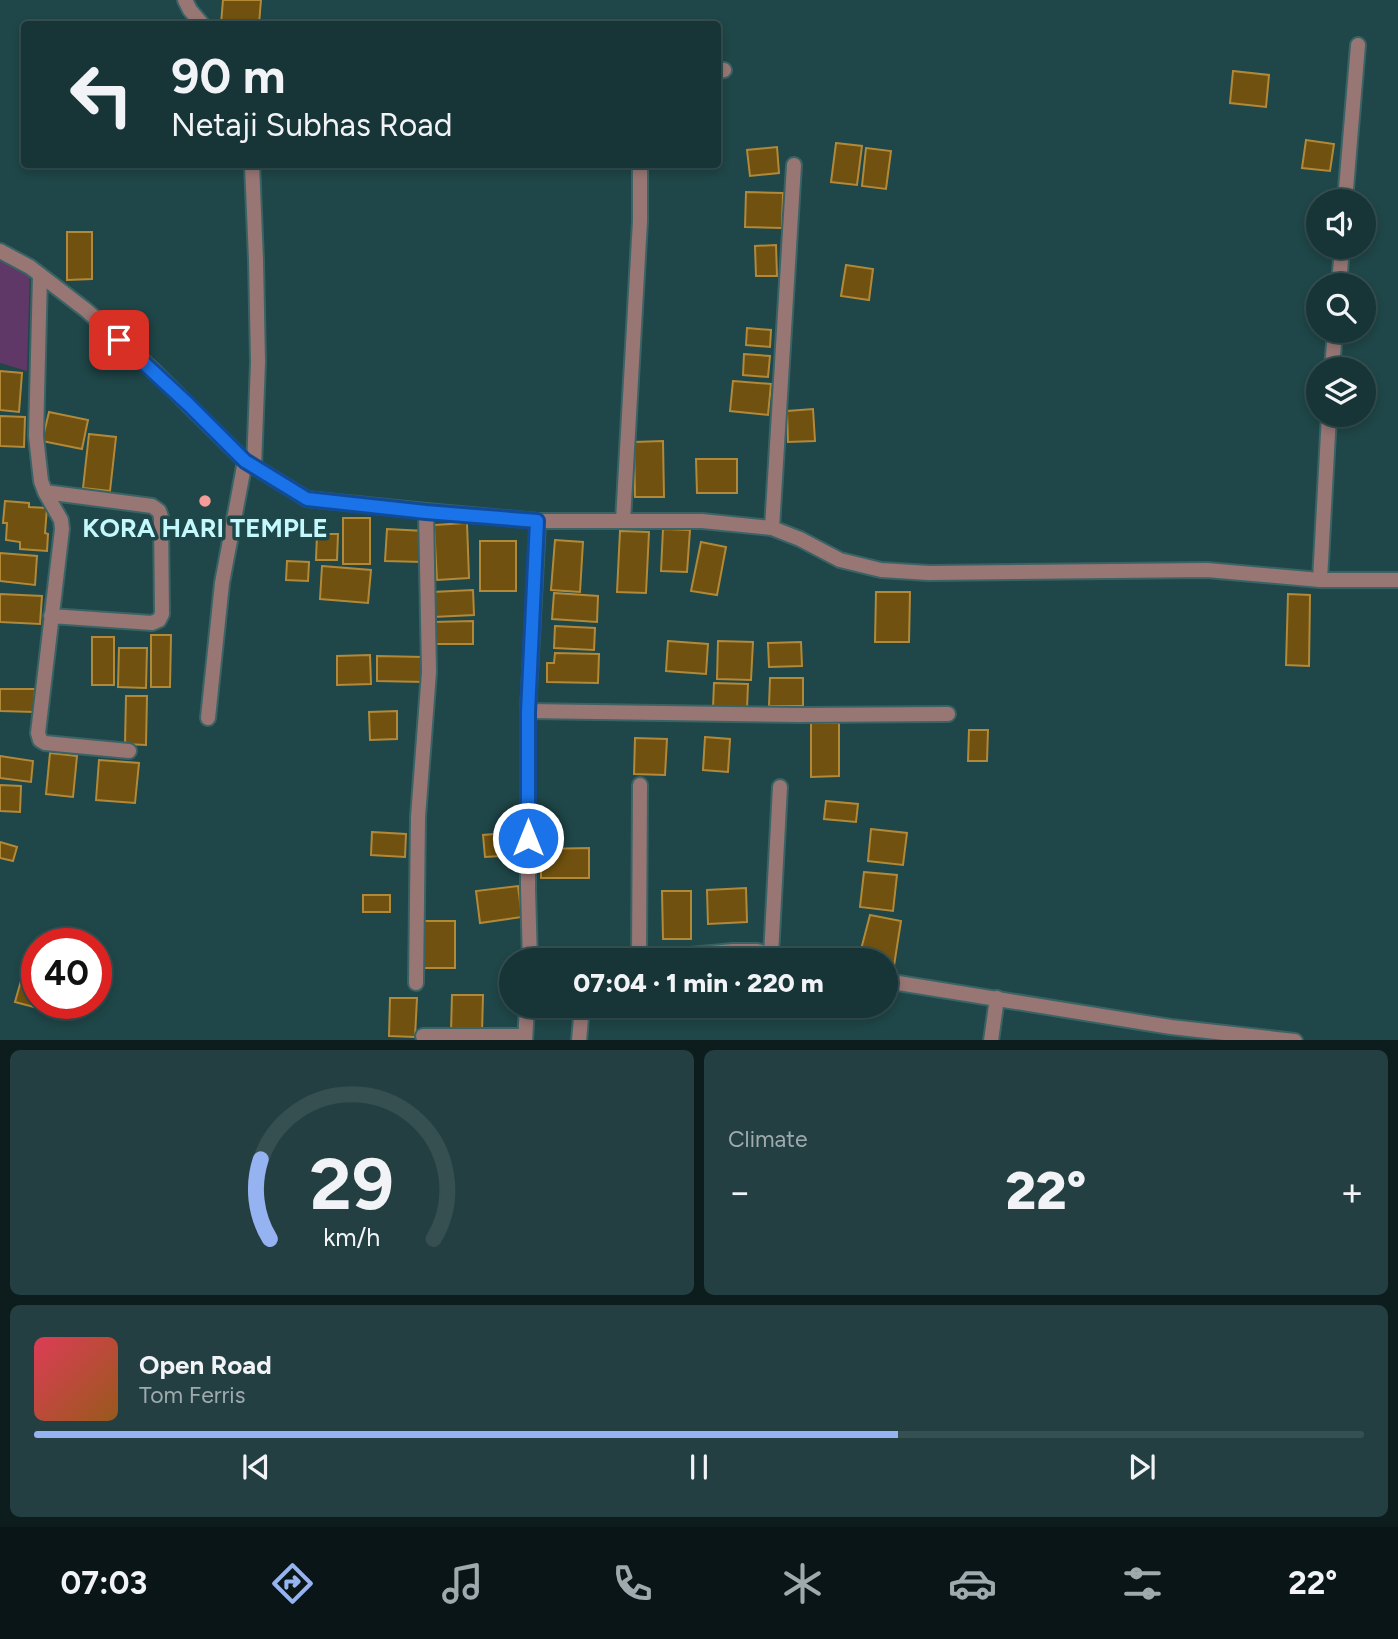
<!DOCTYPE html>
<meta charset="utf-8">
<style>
:root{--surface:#173436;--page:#243f42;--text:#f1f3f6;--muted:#9eaaad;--line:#364f51;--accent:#95b2f1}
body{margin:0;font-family:Figtree,sans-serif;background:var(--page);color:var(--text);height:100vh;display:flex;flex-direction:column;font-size:26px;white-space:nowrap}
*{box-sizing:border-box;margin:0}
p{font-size:23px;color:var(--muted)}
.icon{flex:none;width:38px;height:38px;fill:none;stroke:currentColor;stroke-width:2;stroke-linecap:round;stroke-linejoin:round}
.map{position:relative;height:1040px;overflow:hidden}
.drawer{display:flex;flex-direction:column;gap:10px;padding:10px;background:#0d1d1e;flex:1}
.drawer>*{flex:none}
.banner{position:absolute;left:21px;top:21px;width:700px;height:147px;border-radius:7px;box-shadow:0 4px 10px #0003,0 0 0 2px var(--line);background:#173436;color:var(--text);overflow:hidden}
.tools{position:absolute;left:1306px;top:189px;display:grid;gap:14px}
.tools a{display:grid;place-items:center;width:70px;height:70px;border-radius:50%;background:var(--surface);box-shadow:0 4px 10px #0003,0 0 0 2px var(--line);font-size:35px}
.speed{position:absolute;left:21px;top:928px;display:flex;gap:14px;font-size:35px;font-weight:700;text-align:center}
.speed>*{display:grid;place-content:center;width:91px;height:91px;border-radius:50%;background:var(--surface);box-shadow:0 4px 10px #0003,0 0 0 2px var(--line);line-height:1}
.speed .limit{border:10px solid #d22;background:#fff;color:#111}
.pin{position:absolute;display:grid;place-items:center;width:60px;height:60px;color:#fff;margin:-30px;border-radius:14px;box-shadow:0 4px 10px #0006}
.me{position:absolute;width:77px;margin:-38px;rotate:0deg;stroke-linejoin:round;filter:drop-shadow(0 0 5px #0008)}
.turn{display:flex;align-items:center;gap:24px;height:147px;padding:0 35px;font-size:32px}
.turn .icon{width:91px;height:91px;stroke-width:2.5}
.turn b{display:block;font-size:49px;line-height:60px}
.big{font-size:52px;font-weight:800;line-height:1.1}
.drawer .tile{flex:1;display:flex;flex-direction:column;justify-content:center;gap:10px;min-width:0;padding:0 24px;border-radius:10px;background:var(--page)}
.drawer .dial{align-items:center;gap:0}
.dial svg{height:182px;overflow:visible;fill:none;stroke:var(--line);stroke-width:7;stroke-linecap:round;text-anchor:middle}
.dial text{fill:var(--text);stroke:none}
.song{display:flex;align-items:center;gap:21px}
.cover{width:84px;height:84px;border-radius:10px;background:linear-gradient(135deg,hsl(350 70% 55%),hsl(30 70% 35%))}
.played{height:7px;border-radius:4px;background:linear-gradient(90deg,var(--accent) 65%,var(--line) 65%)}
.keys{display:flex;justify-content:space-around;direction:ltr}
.heat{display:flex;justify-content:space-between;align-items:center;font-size:38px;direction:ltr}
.drawer .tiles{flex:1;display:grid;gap:10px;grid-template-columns:1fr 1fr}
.tile:last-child{grid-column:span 2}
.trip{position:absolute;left:499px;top:948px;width:399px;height:70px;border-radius:35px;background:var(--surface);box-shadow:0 4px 10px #0003,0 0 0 2px var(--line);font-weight:800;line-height:70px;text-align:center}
.tabs{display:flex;height:112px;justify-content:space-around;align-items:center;background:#091516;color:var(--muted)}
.tabs .icon{width:49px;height:49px}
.tabs .on{color:var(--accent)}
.tabs b{font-size:32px;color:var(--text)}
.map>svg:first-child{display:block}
.green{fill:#603867}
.building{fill:#70510f;stroke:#b28938;stroke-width:2}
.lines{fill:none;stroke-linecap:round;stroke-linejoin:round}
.minor-casing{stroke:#396365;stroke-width:18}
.tertiary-casing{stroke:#396365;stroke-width:18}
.minor{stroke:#977674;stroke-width:14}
.tertiary{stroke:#977674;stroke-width:14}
.route-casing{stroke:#114b97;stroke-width:18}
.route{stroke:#1a73e8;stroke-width:12}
.poi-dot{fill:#f59b99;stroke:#1f4648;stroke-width:2.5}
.labels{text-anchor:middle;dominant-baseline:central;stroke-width:7;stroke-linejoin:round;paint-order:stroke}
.poi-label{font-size:26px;font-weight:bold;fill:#c3f9fd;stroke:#1f4648}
</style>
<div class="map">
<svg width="1398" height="1041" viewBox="0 0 1398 1041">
<rect width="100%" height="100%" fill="#1f4648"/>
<path class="green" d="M0,248l30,19 -3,104 -27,-8z"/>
<path class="building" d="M223,0h38l-2,24h-38z
M1233,71l36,4 -3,32 -36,-4z
M1306,140l28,4 -4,27 -28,-3z
M836,143l26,3 -5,39 -26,-3z
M777,147l2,26 -29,3 -3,-26z
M866,148l25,3 -5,38 -24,-3z
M746,192l37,1 -1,35 -37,-1z
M67,232h25v47l-25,1z
M776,245l1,31h-21l-1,-30z
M846,265l27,4 -4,31 -28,-4z
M747,328l24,2 -1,17 -24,-2z
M744,354l26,2 -2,21 -25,-2z
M0,371l22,2 -3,39 -19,-2z
M733,381l38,3 -3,31 -38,-4z
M813,409l2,32 -27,1 -1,-31z
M49,412l39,8 -6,29 -40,-8z
M0,416l25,1 -1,30 -24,-1z
M89,434l27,3 -6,54 -27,-3z
M663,441l1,56h-29l-1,-55z
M696,459h41v34h-40z
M5,501l24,2v4l18,1 -2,25 3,1 -1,17 -27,-2v-7l-14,-2 1,-17h-4z
M343,518h27v46h-27z
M467,523l2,55 -32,2 -3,-55z
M387,529l38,2 -2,31 -38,-1z
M663,529l27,1 -3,42 -26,-1z
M620,531l29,1 -3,61 -29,-1z
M317,534h21l-1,26h-21z
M555,540l28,2 -3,50 -29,-2z
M480,541h36v50h-36z
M701,542l25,5 -9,48 -26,-4z
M0,553l37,3 -2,29 -35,-4z
M287,561l22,1 -1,19 -22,-1z
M322,566l49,4 -3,33 -48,-4z
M473,590l1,25 -41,2 -1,-25z
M876,592h34l-1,50h-34z
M554,593l44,3 -1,26 -45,-3z
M0,594l42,2 -2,28 -40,-2z
M1288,594l22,1 -1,71 -23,-1z
M473,621v23h-41v-22z
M555,626l40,2 -1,22 -40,-2z
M151,635h20l-1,52h-19z
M92,637h22v48h-22z
M668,641l40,3 -2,30 -40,-3z
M718,641l35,1 -2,38 -34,-1z
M801,642l1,24 -33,1 -1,-24z
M119,648h28l-1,40 -28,-1z
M555,653l44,1 -1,29 -51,-1v-19h7z
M370,655l1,29 -34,1v-29z
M377,656l47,1v25l-47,-1z
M770,678h33v28h-34z
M714,683l34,1 -1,25 -34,-1z
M0,689h35l-1,23 -34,-1z
M126,696h21l-1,49 -21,-1z
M397,711v28l-27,1 -1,-28z
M811,723h28v53l-28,1z
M969,730h19l-1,31h-19z
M705,737l25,2 -2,33 -25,-2z
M635,738l32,1 -2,36 -31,-1z
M50,753l27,3 -4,41 -27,-3z
M0,756l33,5 -2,21 -31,-4z
M99,760l40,3 -4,40 -39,-3z
M0,785l21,1 -1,26 -20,-1z
M826,801l32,3 -2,18 -32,-3z
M871,829l36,4 -4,32 -35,-4z
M372,832l34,2 -1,23 -34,-2z
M520,832l1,23 -36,2 -2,-22z
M0,842l17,5 -4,14 -13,-3z
M589,848v30h-48v-29z
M864,872l33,3 -4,36 -33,-4z
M518,886l4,31 -42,6 -4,-32z
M746,888l1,34 -39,2 -1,-34z
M662,891h29v48h-28z
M363,895h27v17h-27z
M870,915l31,6 -8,51 -7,-1v-10h-28z
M423,921h32v47h-32z
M24,970l13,4v29h18l-2,9 -38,-10z
M452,995h31l-1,38 -31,-1z
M390,998h27l-2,39 -26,-1z"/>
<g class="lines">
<defs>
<path id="minor" d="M718,71l6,-1
M1345,201l13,-156
M40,276l-4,160 5,45 4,11 16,28 1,9 -24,204 2,7 5,3 84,8
M1339,285l3,-38
M1332,369l3,-38
M45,492l107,14 7,5 2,6 1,97 -3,6 -7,3 -101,-7
M623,521l17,-300v-57
M772,528l22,-363
M1320,580l9,-165
M528,711l270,4 150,-1
M208,718l14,-135 23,-122
M771,955l9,-168
M639,959l1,-174
M416,983l2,-166 11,-145 -3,-161
M423,1036h102
M525,1041l2,-35
M579,1041l3,-35
M991,1041l6,-43"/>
<path id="tertiary" d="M185,0l5,10 12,14
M252,164l4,96 2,102 -4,104
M0,251l30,16 56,43 67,60 92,91 62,38 119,12 112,10
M530,961l-2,-72v-178l10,-190h164l70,7 28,11 40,21 41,10 48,3 278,-3 113,10h78
M626,961l107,-10h24l39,10
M886,981l285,46 124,14"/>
</defs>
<use href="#minor" class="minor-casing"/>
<use href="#tertiary" class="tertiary-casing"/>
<use href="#minor" class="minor"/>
<use href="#tertiary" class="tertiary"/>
</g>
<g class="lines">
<defs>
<path id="route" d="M119,340l69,64 57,57 62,38 119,13 111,9 -9,191v126"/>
</defs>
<use href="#route" class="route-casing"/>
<use href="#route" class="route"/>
</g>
<circle class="poi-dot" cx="205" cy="501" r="7"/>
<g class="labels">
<g class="poi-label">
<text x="205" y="528">KORA HARI TEMPLE</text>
</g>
</g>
</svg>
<div class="tools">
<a><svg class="icon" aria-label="sound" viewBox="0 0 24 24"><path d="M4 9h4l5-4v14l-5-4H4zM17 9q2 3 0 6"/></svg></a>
<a><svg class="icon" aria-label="search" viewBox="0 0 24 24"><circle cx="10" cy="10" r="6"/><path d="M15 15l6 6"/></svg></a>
<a><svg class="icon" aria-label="layers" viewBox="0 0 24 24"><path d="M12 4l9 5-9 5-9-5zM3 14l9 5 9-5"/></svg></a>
</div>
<div class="speed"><div class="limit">40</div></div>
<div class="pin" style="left:119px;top:340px;background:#d93025"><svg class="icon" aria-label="arrive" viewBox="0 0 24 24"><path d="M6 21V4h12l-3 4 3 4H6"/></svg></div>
<svg class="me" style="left:528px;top:838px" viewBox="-20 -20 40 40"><circle r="17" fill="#1a73e8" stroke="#fff" stroke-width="3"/><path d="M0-11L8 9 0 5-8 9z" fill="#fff"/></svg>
<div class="trip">07:04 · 1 min · 220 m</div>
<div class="banner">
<div class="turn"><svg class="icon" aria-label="left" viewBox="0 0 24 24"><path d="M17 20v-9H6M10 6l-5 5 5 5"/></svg><div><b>90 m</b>Netaji Subhas Road</div></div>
</div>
</div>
<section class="drawer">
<div class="tiles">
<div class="tile dial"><svg viewBox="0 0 100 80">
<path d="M14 69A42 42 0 1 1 86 69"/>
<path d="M14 69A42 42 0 0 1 10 34" stroke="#95b2f1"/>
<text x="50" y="56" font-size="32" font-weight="700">29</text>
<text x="50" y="72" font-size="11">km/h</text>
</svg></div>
<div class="tile"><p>Climate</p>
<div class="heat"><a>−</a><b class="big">22°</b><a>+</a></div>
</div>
<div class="tile">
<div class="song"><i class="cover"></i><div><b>Open Road</b><p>Tom Ferris</p></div></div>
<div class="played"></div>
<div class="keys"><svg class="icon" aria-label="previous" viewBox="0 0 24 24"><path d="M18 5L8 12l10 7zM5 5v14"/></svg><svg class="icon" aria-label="pause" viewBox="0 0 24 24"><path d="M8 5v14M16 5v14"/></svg><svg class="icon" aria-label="next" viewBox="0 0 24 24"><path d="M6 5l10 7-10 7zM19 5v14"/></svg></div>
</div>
</div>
</section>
<nav class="tabs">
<b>07:03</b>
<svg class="icon on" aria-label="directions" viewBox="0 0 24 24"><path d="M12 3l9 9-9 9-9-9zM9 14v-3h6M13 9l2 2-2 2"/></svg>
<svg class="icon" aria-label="music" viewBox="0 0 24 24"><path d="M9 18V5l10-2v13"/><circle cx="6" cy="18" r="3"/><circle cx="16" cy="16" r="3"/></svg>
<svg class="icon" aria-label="phone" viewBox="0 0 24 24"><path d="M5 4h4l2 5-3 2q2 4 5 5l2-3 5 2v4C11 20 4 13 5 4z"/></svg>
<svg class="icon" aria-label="climate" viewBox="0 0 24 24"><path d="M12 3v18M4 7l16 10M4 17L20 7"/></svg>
<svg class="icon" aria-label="car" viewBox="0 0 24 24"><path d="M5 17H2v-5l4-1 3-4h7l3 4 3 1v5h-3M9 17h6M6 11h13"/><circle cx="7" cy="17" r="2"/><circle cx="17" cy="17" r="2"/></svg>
<svg class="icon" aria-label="filters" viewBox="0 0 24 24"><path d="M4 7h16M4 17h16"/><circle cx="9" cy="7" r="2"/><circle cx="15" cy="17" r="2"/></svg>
<b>22°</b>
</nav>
